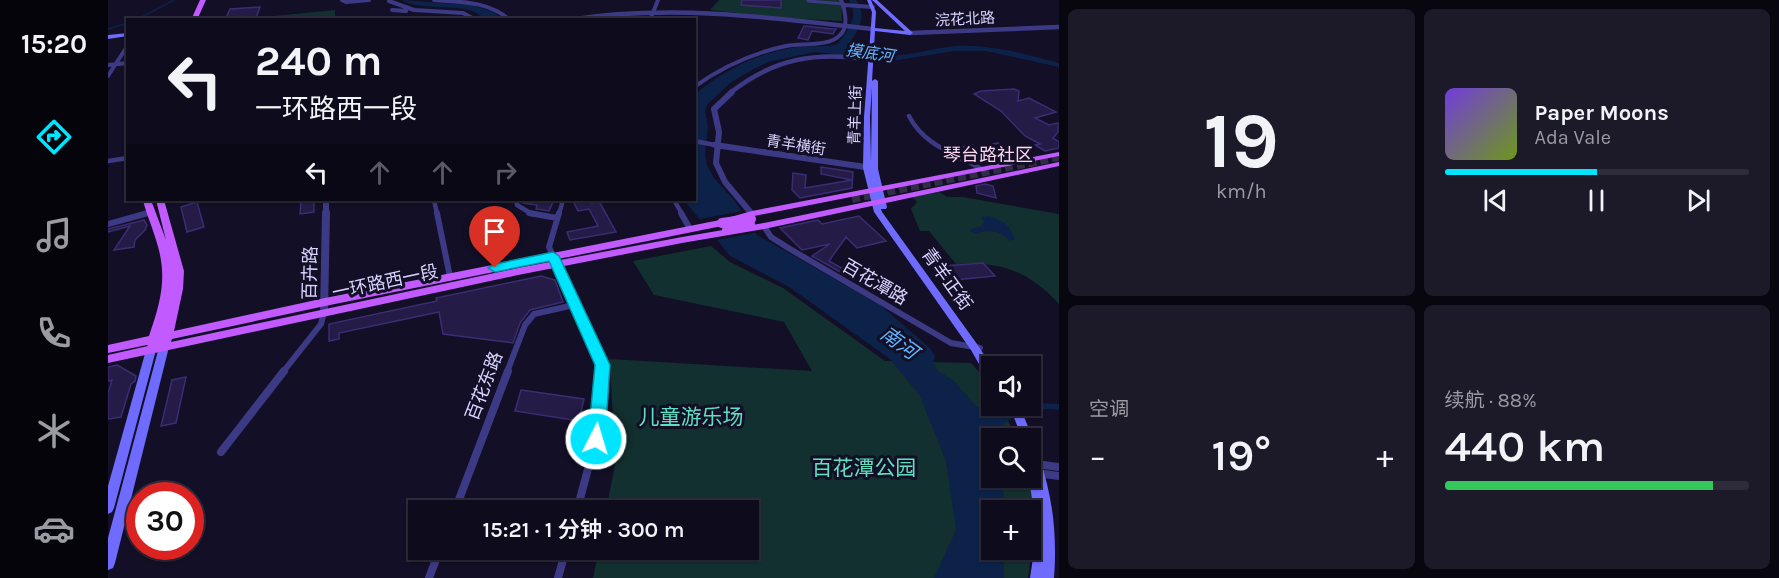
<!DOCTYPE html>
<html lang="zh">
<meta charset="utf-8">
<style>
:root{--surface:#0e0b1c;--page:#1c1929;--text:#f1f3f6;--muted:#9b9ba3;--line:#2e2b3b;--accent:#00e5ff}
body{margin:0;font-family:Karla,"Noto Sans SC",sans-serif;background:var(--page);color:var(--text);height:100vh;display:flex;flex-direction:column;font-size:22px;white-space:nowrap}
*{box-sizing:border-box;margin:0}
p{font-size:20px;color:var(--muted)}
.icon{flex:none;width:33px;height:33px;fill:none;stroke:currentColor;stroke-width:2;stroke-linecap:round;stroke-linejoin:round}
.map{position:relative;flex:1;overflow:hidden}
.drawer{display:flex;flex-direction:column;gap:9px;padding:9px;background:#08060f;width:720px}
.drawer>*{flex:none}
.hud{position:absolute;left:18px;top:18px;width:570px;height:183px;border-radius:0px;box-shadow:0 2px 4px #0004,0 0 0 2px var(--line);background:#0e0b1c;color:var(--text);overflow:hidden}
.fabs{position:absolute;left:873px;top:356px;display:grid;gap:12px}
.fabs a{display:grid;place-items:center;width:60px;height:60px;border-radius:0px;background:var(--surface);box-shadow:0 2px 4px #0004,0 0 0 2px var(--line);font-size:30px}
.speed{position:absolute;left:18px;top:482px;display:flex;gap:12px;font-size:30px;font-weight:700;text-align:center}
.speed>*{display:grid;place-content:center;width:78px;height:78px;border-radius:50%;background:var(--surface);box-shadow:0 2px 4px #0004,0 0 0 2px var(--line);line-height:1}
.speed .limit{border:9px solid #d22;background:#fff;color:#111}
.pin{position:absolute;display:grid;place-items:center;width:51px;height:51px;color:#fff;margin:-62px -26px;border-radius:50% 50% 50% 0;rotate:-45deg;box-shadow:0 0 6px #0007}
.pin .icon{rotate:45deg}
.me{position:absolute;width:66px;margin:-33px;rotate:5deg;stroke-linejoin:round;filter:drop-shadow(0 0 4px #0008)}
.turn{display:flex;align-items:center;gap:21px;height:126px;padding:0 30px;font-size:27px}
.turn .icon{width:78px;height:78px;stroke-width:2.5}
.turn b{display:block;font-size:42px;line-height:51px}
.lanes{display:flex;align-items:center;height:57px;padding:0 30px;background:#0003;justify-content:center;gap:30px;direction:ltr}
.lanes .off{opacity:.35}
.big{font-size:45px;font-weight:600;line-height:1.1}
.drawer .card{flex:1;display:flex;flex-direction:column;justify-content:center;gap:9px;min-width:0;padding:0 21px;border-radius:9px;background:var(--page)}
.drawer .dial{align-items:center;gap:0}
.dial b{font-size:78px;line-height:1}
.song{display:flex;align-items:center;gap:18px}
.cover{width:72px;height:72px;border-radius:9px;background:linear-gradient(135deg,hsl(260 70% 55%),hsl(80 70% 35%))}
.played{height:6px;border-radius:3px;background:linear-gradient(90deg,var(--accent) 50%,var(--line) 50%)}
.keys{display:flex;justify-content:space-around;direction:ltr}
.heat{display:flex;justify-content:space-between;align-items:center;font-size:33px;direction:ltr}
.charge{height:9px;border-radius:4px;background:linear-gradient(90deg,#34c759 88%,var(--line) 0)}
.drawer .tiles{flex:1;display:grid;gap:9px;grid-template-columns:repeat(2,1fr)}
.trip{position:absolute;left:300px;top:500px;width:351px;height:60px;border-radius:0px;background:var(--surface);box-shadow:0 2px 4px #0004,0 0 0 2px var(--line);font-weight:600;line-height:60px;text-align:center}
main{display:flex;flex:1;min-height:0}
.dock{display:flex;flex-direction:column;width:108px;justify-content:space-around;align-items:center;background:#06040b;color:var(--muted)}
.dock .icon{width:42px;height:42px}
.dock .current{color:var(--accent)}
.dock b{font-size:27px;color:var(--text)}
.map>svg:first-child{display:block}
.green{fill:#12302f;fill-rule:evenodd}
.water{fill:#0c2248}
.pier{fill:#130f26}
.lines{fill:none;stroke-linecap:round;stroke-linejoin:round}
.stream{stroke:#0c2248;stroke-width:1.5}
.building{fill:#241b47;stroke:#3b2d73;stroke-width:1.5}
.primary-tunnel{stroke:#312d47;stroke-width:8;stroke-dasharray:8 4;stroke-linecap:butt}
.pedestrian{stroke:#3d3a85;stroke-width:3}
.minor-far3{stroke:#3d3a85;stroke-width:4}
.minor-far2{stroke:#3d3a85;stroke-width:4.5}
.minor-far1{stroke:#3d3a85;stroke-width:6}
.minor{stroke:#3d3a85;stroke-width:8}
.tertiary-far2{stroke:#3d3a85;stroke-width:4.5}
.tertiary-far1{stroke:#3d3a85;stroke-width:6}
.tertiary{stroke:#3d3a85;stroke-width:8}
.secondary{fill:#6f6bff;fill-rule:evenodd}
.primary{fill:#c25bff;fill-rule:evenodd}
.primary-bridge{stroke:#c25bff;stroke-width:10}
.route{fill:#00e5ff;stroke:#0095a6;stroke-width:1.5}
.labels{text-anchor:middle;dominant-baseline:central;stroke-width:6;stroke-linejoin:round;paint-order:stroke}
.far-street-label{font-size:15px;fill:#d9d4ff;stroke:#130f26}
.far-water-label{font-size:16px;font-style:italic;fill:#62b6ff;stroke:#130f26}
.far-quarter-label{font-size:18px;fill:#ffd6f0;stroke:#130f26}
.street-label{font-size:18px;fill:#d9d4ff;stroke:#130f26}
.water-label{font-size:20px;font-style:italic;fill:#62b6ff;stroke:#130f26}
.near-park-label{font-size:21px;fill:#5fe0c0;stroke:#130f26}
</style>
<main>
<nav class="dock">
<b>15:20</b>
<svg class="icon current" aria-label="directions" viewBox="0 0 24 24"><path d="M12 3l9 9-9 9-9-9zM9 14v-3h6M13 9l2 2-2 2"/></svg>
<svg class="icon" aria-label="music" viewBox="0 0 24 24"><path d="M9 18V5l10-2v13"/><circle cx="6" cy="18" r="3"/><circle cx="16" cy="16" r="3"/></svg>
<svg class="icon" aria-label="phone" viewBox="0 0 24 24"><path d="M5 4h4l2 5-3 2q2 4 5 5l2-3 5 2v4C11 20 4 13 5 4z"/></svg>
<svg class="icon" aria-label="climate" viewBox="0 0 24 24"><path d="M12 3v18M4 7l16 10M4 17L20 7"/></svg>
<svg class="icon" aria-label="car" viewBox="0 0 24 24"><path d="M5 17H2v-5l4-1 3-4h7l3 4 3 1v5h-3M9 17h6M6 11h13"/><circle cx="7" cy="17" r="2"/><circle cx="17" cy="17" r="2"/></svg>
</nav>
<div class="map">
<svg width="951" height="578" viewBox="0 0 951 578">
<rect width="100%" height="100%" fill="#130f26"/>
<path class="green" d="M611,0h120l2,2 1,19 -60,-3 -72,-8z
M227,10v9h-61v-3z
M831,192l8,5h16l96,17v90c-30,-33 -59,-43 -103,-40l-27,-33h-9l-9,-22 6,-7 -5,-5z
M603,246l19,16 53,26 102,73 86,2c14,16 20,20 21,42h8l17,33h-25v39h38l7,32 -9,69h-435l6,-29h149v-39h-142l9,-45 -5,-106 202,12 -28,-49 -130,-27 -21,-34zM884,510h38v39h-38z"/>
<path class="water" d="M293,0l71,5 22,7 7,7h-17c-16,-19 -59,-6 -83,-19z
M741,0h7c12,15 2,32 -8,45 7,9 27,9 38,10 24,2 46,-7 69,-9 35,-2 70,8 104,17v4l-73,-16h-32l-61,10 -78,-9 -47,10 -16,8 -22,13 -23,22 -2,6 3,15 -3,29 2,10 7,13 20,22 23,35 122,69 51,44 5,8 -2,7 5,8 16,10 22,25 21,6 24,-7h9l1,-2 28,1v6c-21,-4 -36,4 -55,12l-1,7 -12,9 1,39h10l3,29v4h-13v39h12v29h-70l22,-48 -10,-69 -26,-65 -30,-37 -101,-72 -59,-31 -46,-56h10l1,-106c31,-25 61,-40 101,-47 14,-2 29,1 42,-3 9,-15 22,-26 11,-44z
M881,216c16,5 21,10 26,23l-5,2c-9,-10 -22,-13 -33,-7l-7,-3 1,-2 10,-3 3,-4 -3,-5z"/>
<path class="pier" d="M634,211l17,21 -47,9 -17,-21z"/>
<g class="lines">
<path class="stream" d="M28,20l38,-20
M0,29l20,-6"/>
</g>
<path class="building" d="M634,0h39v8l-40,-3z
M152,7l-4,11h-30l4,-9z
M696,26l29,3h3l-3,5 -21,-3 -4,9 -10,-2z
M906,89l5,2 -1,10 11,-3 27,14 -21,6 14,7 9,-2v9l-5,6 6,4v6l-14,3 -10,-6 5,-1 -15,-8 -24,-25 -27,-17 7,-3z
M890,143l17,11 -39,7 -19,-13 15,-3 11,8 17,-3 -10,-6z
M713,167l32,5 -1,16 -52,10 -8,-8 1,-17 13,2 -1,13 47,-8 -31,-6z
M877,184l8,2 3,12 -19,-5 -1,-7z
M193,200h13v12l-14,2z
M412,200h34l-5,11 -13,-2 1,-4 -14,-2z
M473,200l11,3 7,-2 17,31 -46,8 -3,-8 31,-6 -9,-17 -11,2 -4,-8z
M89,202l7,25 -17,5 -6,-25z
M751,216l27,25 -29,7 -11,-11 -17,24 16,9 -3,3 -30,-17 18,-12 -28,6 -22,-22 38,-8 4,4z
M36,220l3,5 -2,5 -10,10 -1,7 -20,3 16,-24 -22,6v-3z
M875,263l12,13 -40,4 -11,-14z
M433,276l14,4 8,22 -33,8 -10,13 -7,20 -70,-9 -4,-22 -100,21v6l-10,2v-17l108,-23 -1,-3z
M9,365l19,11 -1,5 -4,3 -10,33 -13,2v-26l4,-13 -4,1v-14z
M78,377l-10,46 -15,3 11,-46z
M413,390l63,9 -5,22 -64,-10z"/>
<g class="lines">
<path class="primary-tunnel" d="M744,199l207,-42"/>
<path class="pedestrian" d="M700,1l36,3"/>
<path class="minor-far3" d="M234,0l4,2 23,-2
M326,0c27,2 54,1 76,20
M281,1l25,9 49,3 13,7
M736,5l29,2
M284,10l14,1
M542,20l8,-20
M0,65l20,-2
M0,76l20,-31
M586,87c28,-20 59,-34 92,-41 15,-3 44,1 54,-11 9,-8 5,-25 1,-35"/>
<path class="minor-far2" d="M801,116c15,30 47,38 74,54
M586,141l21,4
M0,161l20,-3
M326,200l3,14
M408,200l1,5 15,9
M566,200l8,14
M35,214l8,-2
M451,214l4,-14"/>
<path class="minor-far1" d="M329,213l13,64
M421,213l28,5
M451,213l-10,34 54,118 -1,7
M573,213l9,16
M0,224l40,-11
M656,226l7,11 19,12 161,94 29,5
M175,372l38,-48 3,-12
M399,372l18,-47 9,-11 40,-9"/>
<path class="minor" d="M113,452l63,-81
M928,464l23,3
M929,473l22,3
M347,510l53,-139
M469,510l19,-71 6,-68
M321,578l11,-29
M450,578l8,-29"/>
<path class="tertiary-far2" d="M460,20c102,-16 202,-3 304,9
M802,33l149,-6
M622,93c44,-35 87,-42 141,-33"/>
<path class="tertiary-far1" d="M624,92l-18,17 5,23 -3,31 9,19 27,32
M607,145l157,23
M218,214v-14"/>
<path class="tertiary" d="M216,312l2,-99"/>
<path class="secondary" d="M759,0h4l5,12 -1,16 30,3 -33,-31h5l36,33 -3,2 -35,-4 -3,50 3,-2 3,2v88l9,38 -1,2h-5l1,3 95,132 15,23v14l-4,-1 -17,-30 -97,-138 -11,-44 1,-51 8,-105zM764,87l-1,75 -1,-45z
M20,33v3l-20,3v-4z
M56,343l3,1 2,3 -54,216 -2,5 -5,2v-32l51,-191 2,-3z
M43,346l4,1 1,3 -42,158 -2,4 -4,2v-28l38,-136 1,-3z
M901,405h10c26,60 40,105 35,173h-24c6,-34 6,-67 -2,-101h2v-39h-8z"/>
<path class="primary" d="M92,0h6l-9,20h-6z
M951,152v4l-305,60 -32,10 -397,80 -153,33 -1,3 347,-74 164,-31 82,-14 295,-61v4l-295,63 -82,14 -164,32 -410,88v-8l40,-9 -1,-1 -39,8v-8l41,-9c12,-35 19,-60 7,-96 -4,-14 -10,-27 -13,-40h8l15,40 -10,-40h8l20,71 -1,18 -9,42 151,-33 395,-78 32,-9z"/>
<path class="primary-bridge" d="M614,223l29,-4
M619,230l23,-6"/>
</g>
<path class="route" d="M445,252l6,4 51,109 -5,74 -3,5 -6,2 -6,-2 -2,-5 7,-74 -46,-104 -54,11 -7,-4 7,-4z"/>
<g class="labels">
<g class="far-street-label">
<text transform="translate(857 19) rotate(-3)">浣花北路</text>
<text transform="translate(747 115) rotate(-88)">青羊上街</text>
<text transform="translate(688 145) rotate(9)">青羊横街</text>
</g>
<g class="far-water-label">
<text transform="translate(762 53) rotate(8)">摸底河</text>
</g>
<g class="far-quarter-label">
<text x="880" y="155">琴台路社区</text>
</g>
<g class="street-label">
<text transform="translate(202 273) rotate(-89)">百卉路</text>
<text transform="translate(839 279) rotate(54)">青羊正街</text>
<text transform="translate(277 282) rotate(-12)">一环路西一段</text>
<text transform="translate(767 282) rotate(30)">百花潭路</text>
<text transform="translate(376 386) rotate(-69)">百花东路</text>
</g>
<g class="water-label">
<text transform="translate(791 343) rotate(36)">南河</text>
</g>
<g class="near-park-label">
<text x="583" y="417">儿童游乐场</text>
<text x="756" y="468">百花潭公园</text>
</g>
</g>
</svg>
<div class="fabs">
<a><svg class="icon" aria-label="sound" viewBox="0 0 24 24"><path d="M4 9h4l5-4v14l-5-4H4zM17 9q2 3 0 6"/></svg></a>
<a><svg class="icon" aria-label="search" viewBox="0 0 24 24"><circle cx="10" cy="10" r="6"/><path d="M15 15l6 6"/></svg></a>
<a>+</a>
</div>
<div class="speed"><div class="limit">30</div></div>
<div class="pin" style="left:387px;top:268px;background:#d93025"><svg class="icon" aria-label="arrive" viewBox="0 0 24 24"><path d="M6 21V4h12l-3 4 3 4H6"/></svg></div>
<svg class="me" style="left:488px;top:439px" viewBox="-20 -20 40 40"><circle r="17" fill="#00e5ff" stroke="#fff" stroke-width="3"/><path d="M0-11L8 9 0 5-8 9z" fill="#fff"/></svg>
<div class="trip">15:21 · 1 分钟 · 300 m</div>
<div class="hud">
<div class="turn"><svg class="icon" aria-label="left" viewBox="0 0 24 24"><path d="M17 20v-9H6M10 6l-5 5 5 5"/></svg><div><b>240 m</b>一环路西一段</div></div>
<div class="lanes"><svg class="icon" aria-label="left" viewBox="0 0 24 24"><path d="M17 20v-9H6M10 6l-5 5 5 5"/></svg><svg class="icon off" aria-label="ahead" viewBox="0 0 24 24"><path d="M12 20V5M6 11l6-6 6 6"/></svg><svg class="icon off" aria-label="ahead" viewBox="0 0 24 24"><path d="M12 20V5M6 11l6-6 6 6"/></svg><svg class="icon off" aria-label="right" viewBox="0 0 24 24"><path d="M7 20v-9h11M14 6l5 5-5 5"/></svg></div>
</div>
</div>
<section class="drawer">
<div class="tiles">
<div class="card dial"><b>19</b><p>km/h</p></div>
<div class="card">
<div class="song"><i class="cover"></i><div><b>Paper Moons</b><p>Ada Vale</p></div></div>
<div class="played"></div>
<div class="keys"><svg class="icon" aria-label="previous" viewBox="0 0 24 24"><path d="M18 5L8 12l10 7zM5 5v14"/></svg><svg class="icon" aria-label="pause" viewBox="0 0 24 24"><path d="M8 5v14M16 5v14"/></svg><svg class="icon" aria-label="next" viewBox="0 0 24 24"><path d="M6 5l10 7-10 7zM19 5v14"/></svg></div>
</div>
<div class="card"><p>空调</p>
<div class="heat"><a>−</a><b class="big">19°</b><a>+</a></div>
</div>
<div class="card"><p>续航 · 88%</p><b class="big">440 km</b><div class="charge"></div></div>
</div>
</section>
</main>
